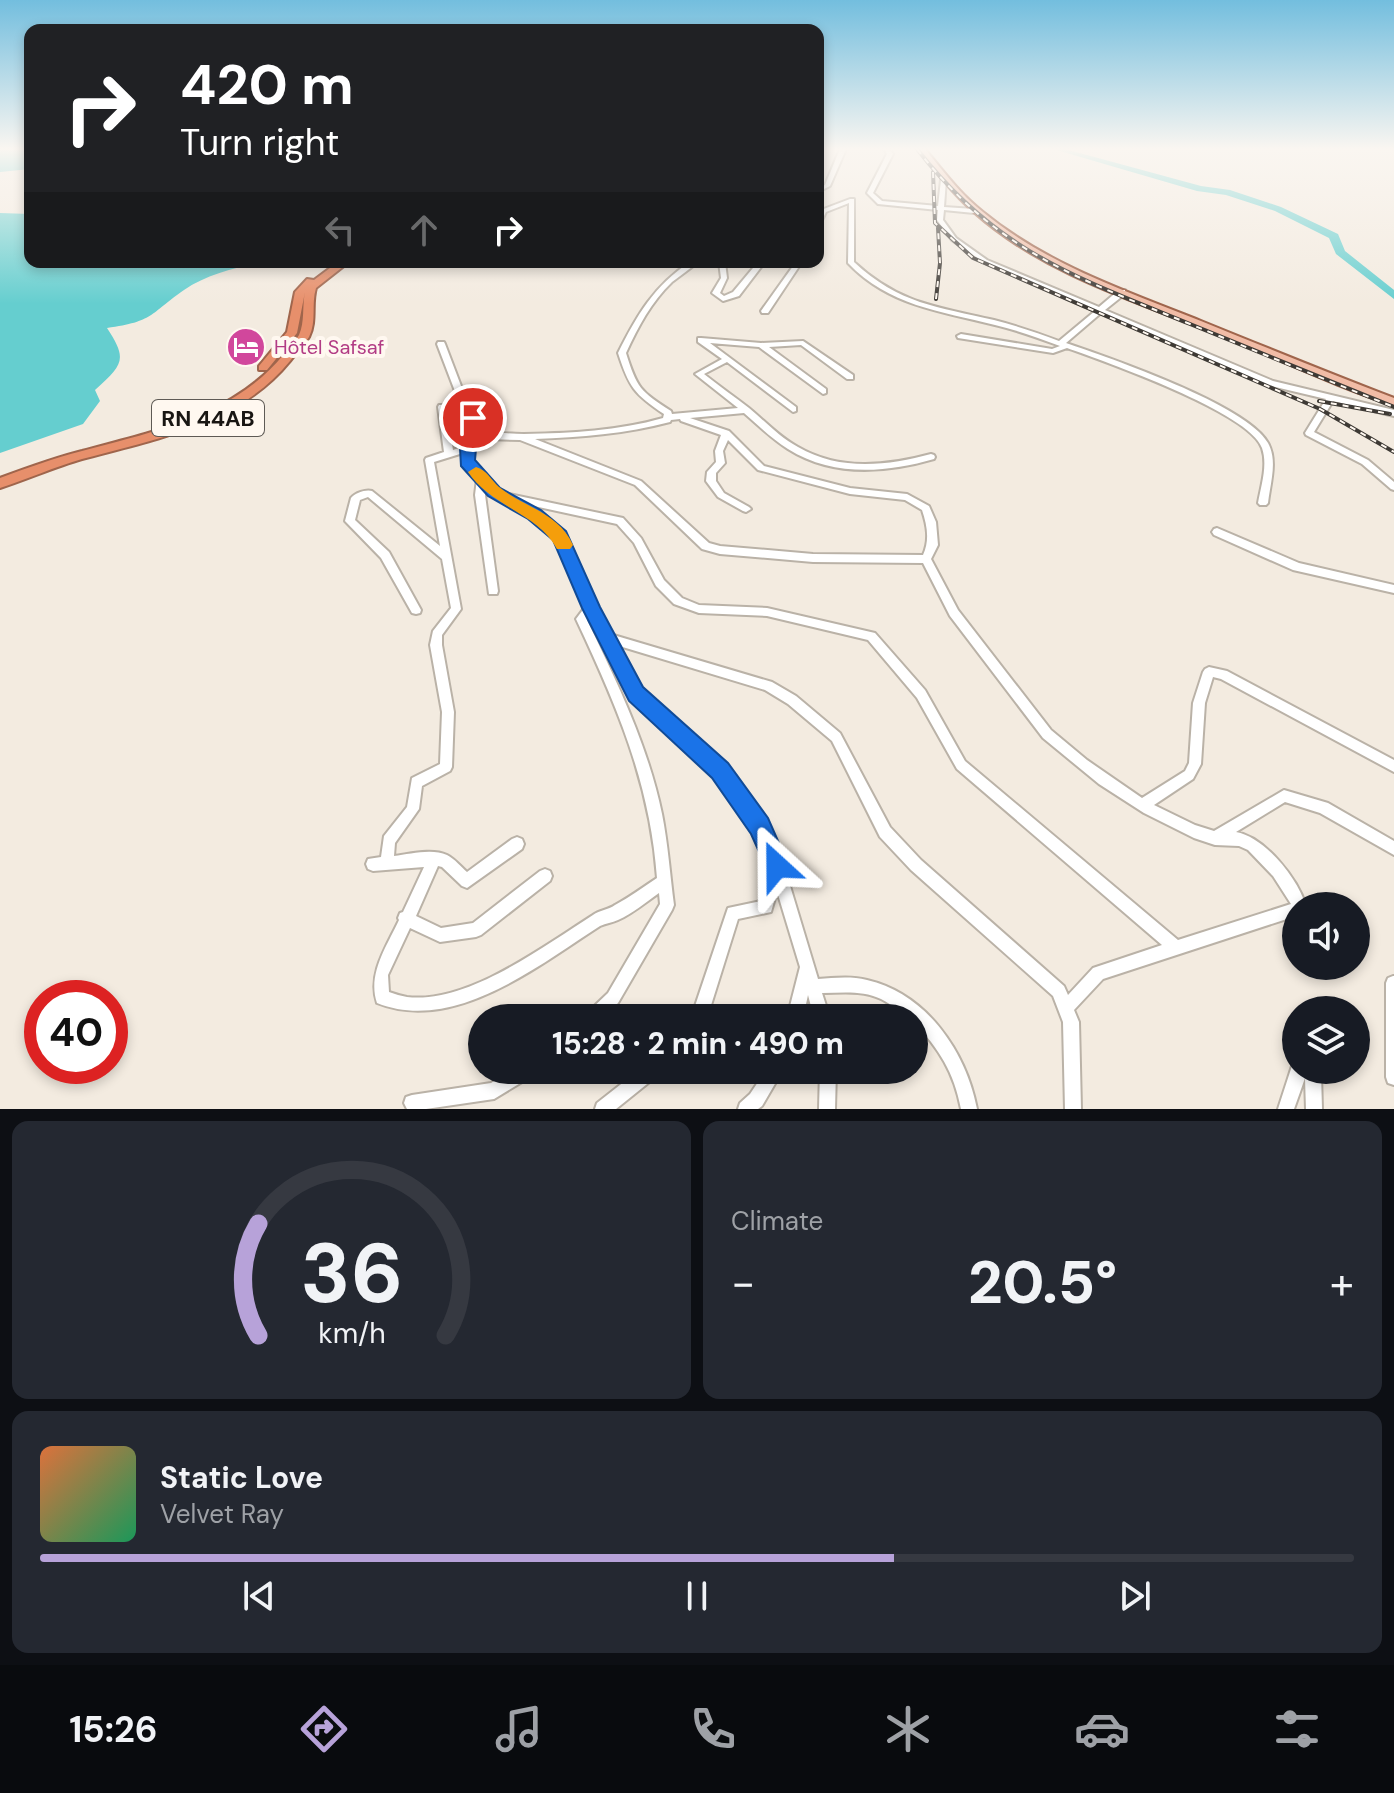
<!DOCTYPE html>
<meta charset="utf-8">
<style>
:root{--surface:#171b24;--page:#242831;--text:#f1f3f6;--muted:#9ea1a6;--line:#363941;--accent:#b7a2d9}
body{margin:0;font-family:"DM Sans",sans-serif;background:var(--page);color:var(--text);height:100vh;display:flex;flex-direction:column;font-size:30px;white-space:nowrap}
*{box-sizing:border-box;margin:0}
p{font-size:26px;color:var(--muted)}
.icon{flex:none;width:44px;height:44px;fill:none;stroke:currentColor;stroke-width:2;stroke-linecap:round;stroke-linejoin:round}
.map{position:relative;height:1109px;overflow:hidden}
.drawer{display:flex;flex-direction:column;gap:12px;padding:12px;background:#0d0f14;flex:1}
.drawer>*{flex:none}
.guide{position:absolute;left:24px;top:24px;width:800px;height:244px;border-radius:16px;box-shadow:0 4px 12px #0003;background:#202124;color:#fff;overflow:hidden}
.tools{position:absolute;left:1282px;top:892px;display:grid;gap:16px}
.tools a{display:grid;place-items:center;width:88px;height:88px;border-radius:50%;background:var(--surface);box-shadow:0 4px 12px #0003;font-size:40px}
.speed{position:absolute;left:24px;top:980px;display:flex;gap:16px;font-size:40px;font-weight:700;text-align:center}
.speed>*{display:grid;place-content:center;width:104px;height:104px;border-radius:50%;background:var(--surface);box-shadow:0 4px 12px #0003;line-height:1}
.speed .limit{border:12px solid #d22;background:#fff;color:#111}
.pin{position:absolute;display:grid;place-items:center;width:68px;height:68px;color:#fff;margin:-34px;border:4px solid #fff;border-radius:50%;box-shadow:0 2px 8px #0007}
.me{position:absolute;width:88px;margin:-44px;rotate:336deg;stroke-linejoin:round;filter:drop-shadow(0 0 6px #0008)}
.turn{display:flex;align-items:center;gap:28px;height:168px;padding:0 24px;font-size:36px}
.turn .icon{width:104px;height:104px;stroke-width:2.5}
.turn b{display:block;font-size:56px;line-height:68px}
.lanes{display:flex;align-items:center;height:76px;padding:0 24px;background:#0003;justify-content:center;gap:40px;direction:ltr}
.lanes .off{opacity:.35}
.big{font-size:60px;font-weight:800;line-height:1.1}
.drawer .tile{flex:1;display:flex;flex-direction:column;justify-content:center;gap:12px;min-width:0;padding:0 28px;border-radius:16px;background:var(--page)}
.drawer .dial{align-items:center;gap:0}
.dial svg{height:208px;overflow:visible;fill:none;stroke:var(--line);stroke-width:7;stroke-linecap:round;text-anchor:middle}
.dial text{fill:var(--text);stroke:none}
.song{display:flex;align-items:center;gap:24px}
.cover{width:96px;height:96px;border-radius:12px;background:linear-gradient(135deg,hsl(20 70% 55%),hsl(150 70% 35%))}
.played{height:8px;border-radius:4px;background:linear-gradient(90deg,var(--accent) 65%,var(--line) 65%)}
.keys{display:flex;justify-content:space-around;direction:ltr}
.heat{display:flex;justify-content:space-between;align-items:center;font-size:44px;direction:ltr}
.drawer .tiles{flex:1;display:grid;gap:12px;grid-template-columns:1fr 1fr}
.tile:last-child{grid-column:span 2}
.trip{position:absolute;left:468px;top:1004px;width:460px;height:80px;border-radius:40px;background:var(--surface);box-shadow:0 4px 12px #0003;font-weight:800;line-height:80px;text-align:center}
.tab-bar{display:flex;height:128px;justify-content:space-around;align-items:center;background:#090b0e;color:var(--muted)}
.tab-bar .icon{width:56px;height:56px}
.tab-bar .on{color:var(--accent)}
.tab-bar b{font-size:36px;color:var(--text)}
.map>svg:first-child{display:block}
.water{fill:#65cecf}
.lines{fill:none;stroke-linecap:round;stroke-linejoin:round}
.river{fill:#65cecf;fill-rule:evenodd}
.minor-casing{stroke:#bab2a7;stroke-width:4}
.major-casing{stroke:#9f654c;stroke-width:4}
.highway-casing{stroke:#9f654c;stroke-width:4}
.minor{fill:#fff;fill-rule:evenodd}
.major{fill:#f1bca6;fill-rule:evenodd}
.highway{fill:#e78f6b;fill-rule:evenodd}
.rail-casing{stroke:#3e3a35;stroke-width:4}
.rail{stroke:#fff8f0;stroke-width:2;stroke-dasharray:6;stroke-linecap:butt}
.route{fill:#1a73e8;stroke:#114b97;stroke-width:2}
.slow{fill:#f59e0b}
.labels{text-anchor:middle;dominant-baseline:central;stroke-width:8;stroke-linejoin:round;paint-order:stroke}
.far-hotel-label{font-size:20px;fill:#b23c85;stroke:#fff8f0;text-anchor:start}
.shield{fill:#fff8f0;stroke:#5e5a55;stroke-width:2}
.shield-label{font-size:22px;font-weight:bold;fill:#191613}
</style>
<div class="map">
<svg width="1394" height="1109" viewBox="0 0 1394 1109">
<rect width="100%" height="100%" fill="#f3ebe0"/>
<path class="water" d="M0,149h30v20l-30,3z
M0,213l30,1v48h239c-28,4 -60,11 -85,28 -36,25 -29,31 -77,38 21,32 16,36 -12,62l5,11 -17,23 -83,29z"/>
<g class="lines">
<path class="river" d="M1053,149h12l136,37 29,4 51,17 57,27 7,17 49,39v9l-58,-45 -7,-16 -54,-27 -49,-16 -29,-4z"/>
<defs>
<path id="minor" d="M818,149h6l-6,7z
M840,149h6l-16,37 -12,6v-4l7,-3z
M884,149h5l4,5 -20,39 9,8 56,5 3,-26 5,-1 -2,28 30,2 3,2 -3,2 -30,-3 -1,10 13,18 31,22 112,47 20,-17h6v4l-20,16 168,71 121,29v6l-61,-15 -19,31 54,28 26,22v8l-3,-1 -29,-25 -56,-29 -1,-2 21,-34 -59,-14 -166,-72 -35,30c44,15 181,62 202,100 10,18 2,41 0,60l-2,2h-6l-2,-2c3,-17 10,-38 4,-55 -13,-36 -156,-86 -195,-100l-14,5 -95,-15 -1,-2 4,-2 91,15 8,-3c-22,-8 -43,-16 -65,-21 -55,-14 -106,-19 -147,-62l1,-60 -23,9 -5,10 -3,2v-9l3,-5 29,-11h4v63c45,42 84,45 140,58 23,6 44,13 65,21l36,-30 -112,-49 -31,-22 -15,-20 1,-10 -60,-6 -11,-11 20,-39z
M690,262h8c-8,7 -17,13 -26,20 -21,20 -34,45 -46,71 11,35 14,38 45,58l1,3 66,-6 -43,-34 27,-15 -24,-17v-4h3l60,5 42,-2 50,34v4h-6l-46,-34 -32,2 57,42v4l-3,1 -64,-47 -49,-4 86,64v4l-3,1 -66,-50 -23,12c15,12 31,23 45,34 16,13 30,29 49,39 41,24 89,19 133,7l3,1 1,2 -1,2c-48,14 -102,18 -146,-10 -16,-10 -30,-24 -44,-36l-54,5 39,13 35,35 86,22 57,6 22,12 7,16 2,23 -7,14 27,51 93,120 36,30 55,38 43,-27 4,-8 4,-60 10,-31 2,-3 4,-2 18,4 167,89v12l-173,-93 -8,-2 -8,26 -4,61 -8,15 -39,26 41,20 19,6 70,-41 44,13 66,38v14l-74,-42 -35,-11 -49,30c29,5 62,47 70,74h-10v10l-193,63 -29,31 5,12 2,87h-16l-2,-87 -10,-26 -142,-126 -31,-33 -48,-96 -44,-37 -23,-14 -149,-45 24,45 84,77 41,54 19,45 34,113c16,-1 33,-3 49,1 60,14 99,72 110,129h-16c-7,-37 -22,-60 -47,-87v-4c-12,-2 -22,-14 -33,-19 -19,-9 -39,-6 -59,-6l8,25h-16l-6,-23 -5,23h-16l13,-51 -23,-76 -6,21 -33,7 -31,99h-16l37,-110 33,-7 9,-34 -15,-36 -39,-56 -84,-77 -42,-82 -3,4c30,62 61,126 75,194 6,30 8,61 12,91l-2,5 -54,93 -15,15h-19l3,-5 21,-20 52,-89 -1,-11c-13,9 -27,21 -41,27 -6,3 -12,3 -18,6 -61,39 -146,108 -223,77 -10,-29 10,-57 22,-83l-1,-2 2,-5 3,-1 21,-45 -51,4 -5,-2 -2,-5 2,-5 13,-2 3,-21 23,-29 5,-29 28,-14 2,-52 -12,-67 3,-14 18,-23 -9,-49 -74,-62 -8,3 -5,20 34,32 32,58 -1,3 -4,1 -4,-1 -31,-55 -36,-37 6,-23c4,-5 15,-9 21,-7l68,55 -15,-86 1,-2 18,-6 -6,-45 1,-2h6l1,2 7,43 12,-4 4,-6 10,-5 -21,-36 -21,-55 1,-2h6l1,2 21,55 20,35c13,-2 26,0 38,0 47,-1 94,-3 139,-16l1,-4c-30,-20 -35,-27 -46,-61 19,-38 36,-67 72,-91zM680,419l1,2 40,14 -6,16 1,11 -9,10 -1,9 12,16 25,14 3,1 5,-3 -2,-2 -25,-14 -8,-12v-8l9,-10 -2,-12 5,-11 30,30 92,24 55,6 17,10c5,15 8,30 1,45l-110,-1 -93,-8 -11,-3 -68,-62 -106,-42c46,-2 90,-5 135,-17l1,-2zM487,439l33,1 115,45 67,64 18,5 93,8 110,1 27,53 93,122 56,46 45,29 50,25 21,7 24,1 9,4 25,26 18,28 -113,36 -213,-179 -40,-71 -50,-57 -108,-25 -68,-3 -17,-7 -18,-18 -23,-42 -18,-20 -114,-24 -3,1 -9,-5 -26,-29c1,-12 3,-19 16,-22zM463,453v9l14,17 -2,16 14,99h8l1,-3 -13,-96v-7l6,6 40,23 25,21 29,69 -9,12c40,85 74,163 81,259 -14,9 -27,19 -42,27 -7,5 -15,5 -22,10 -49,31 -125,89 -186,82 -6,-1 -12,-3 -18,-5l-1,-17 22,-47 30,14 36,-5 5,-2 69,-54 2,-5 -2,-5 -5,-2 -5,2 -67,52 -32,5 -25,-12 22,-50 4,1 20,19 5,2 55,-39 2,-5 -2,-5 -5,-2 -5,2 -45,33c-6,-5 -12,-13 -20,-17 -15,-7 -37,-1 -53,1l1,-13 24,-34 3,-23 28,-15 2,-4 2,-55 -12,-67v-10l19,-26 -27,-147zM520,503l97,21 17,19 22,43 18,18 25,9 68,3 101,24 49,58 40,71 205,176 -69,23 -25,27 -4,-9 -143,-126 -31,-33 -50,-94 -44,-37 -24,-14 -162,-48 -14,-27 -33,-74 -26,-20z
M719,262h6l2,16 -7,15 4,3 9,-4 25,-30h7l-26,34 -16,5 -11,-8 9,-15z
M796,262h6l-34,51h-6l-1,-2z
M1217,528l82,35 95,22v8l-101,-23 -79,-35 -2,-3 2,-3z
M1393,976h1v109l-6,-2 -2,-6v-94l2,-5z
M1296,1065v5h23l2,4 1,35h-16l-1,-31 -11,31h-16l12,-37 2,-6z
M512,1070h22l-2,6 -38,23 -68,10h-19l-3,-6 2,-6 6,-2 79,-12z
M639,1070h20l-2,6 -41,33h-21l2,-6z
M766,1070h17l-21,36 -4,3h-20l2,-6 10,-9z
M820,1070h16l-1,39h-16z"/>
<path id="major" d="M919,149h6c18,22 35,45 58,63 63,52 142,79 218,109 64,26 128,52 193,77v7c-55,-17 -110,-44 -164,-66 -86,-35 -184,-63 -255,-126 -22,-19 -39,-41 -56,-64z"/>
<path id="highway" d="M338,262h11l-33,26c-5,16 1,33 -7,49 -5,8 -13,16 -19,24 -51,63 -134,78 -208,98 -28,8 -54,20 -82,29v-10c27,-10 54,-20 82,-27 73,-20 152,-35 202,-97 5,-6 11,-12 15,-19 6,-13 3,-29 6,-43l-8,41 -30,37h-8v-4l28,-34 8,-40 12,-13 7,1z"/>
</defs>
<use href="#minor" class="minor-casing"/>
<use href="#major" class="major-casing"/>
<use href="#highway" class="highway-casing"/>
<use href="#minor" class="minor"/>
<use href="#major" class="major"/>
<use href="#highway" class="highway"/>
<defs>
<path id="rail" d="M917,149c79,102 158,128 273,175 68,28 136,56 204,83
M933,172l2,51 38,35 347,151 74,43
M936,299l4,-36 -2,-35
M1319,401l71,13"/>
</defs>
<use href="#rail" class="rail-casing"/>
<use href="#rail" class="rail"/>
</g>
<linearGradient id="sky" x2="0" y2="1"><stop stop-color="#73bede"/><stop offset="0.49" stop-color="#faf6f1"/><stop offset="1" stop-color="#faf6f1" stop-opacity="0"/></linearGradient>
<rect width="1394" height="304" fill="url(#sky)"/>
<path class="route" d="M473,413l5,1 14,23 -16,12 -1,11 25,28 41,22 25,21 34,76 43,80 85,76 40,55 21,48 -3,8 -9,4 -8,-4 -18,-40 -39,-56 -83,-77 -47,-93 -29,-68 -25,-21 -40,-23 -27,-30 -1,-18 8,-11 7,-3 -10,-16z"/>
<path class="slow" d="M476,467c11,3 15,13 23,20 25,20 60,26 74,58l-3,4h-13c-19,-36 -66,-42 -89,-77z"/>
<defs>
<symbol id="hotel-disc" viewBox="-11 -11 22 22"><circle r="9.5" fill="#d1479c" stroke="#fff8f0"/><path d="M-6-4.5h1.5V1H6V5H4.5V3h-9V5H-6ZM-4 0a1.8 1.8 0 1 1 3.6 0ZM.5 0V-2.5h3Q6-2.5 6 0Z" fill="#fff"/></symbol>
</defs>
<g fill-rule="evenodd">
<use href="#hotel-disc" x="224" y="325" width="44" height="44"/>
</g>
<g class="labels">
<g class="far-hotel-label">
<text x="274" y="347">Hôtel Safsaf</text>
</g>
<rect class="shield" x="152" y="400" width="112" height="36" rx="6"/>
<g class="shield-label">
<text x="208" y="418">RN 44AB</text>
</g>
</g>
</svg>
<div class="tools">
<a><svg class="icon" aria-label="sound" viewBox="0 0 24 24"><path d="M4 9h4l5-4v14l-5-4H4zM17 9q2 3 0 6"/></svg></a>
<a><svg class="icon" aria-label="layers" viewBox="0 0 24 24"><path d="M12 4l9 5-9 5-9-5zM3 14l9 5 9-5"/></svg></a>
</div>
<div class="speed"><div class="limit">40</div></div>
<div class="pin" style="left:473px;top:418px;background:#d93025"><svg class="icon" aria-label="arrive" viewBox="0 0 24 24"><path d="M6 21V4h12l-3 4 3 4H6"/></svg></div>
<svg class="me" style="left:777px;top:866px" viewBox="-20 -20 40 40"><path d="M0-17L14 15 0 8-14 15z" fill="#1a73e8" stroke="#fff" stroke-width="4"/></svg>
<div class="trip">15:28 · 2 min · 490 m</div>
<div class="guide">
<div class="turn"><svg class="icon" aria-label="right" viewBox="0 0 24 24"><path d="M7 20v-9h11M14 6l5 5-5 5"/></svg><div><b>420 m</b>Turn right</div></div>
<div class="lanes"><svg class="icon off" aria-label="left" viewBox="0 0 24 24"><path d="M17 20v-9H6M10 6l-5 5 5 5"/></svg><svg class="icon off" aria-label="ahead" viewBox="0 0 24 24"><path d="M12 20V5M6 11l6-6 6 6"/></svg><svg class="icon" aria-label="right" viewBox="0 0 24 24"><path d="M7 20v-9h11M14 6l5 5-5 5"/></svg></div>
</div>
</div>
<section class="drawer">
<div class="tiles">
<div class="tile dial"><svg viewBox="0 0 100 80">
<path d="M14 69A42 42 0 1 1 86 69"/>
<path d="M14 69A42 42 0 0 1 14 26" stroke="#b7a2d9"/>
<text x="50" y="56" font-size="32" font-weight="700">36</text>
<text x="50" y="72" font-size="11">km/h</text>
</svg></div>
<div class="tile"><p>Climate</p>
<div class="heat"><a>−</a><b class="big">20.5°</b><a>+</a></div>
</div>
<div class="tile">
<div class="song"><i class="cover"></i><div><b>Static Love</b><p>Velvet Ray</p></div></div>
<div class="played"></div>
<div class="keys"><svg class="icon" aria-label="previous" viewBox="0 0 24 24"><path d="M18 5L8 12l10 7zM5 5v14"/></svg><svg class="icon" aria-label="pause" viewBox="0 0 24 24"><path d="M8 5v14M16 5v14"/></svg><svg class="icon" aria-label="next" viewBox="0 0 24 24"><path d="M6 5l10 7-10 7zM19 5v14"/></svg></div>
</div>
</div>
</section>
<nav class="tab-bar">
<b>15:26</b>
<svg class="icon on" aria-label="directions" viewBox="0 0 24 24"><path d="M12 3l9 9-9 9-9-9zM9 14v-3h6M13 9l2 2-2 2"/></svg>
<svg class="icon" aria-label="music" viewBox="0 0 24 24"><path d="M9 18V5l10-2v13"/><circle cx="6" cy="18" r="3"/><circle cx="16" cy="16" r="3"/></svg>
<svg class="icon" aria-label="phone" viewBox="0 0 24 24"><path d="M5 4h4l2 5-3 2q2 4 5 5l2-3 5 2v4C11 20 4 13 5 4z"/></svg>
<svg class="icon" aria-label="climate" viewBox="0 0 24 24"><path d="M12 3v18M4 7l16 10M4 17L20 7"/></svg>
<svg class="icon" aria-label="car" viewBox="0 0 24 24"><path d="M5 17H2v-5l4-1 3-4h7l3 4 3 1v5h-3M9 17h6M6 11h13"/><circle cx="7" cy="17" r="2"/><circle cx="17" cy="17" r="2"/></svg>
<svg class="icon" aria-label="filters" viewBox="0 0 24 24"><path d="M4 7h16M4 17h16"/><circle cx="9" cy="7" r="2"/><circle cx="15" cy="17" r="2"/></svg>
</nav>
